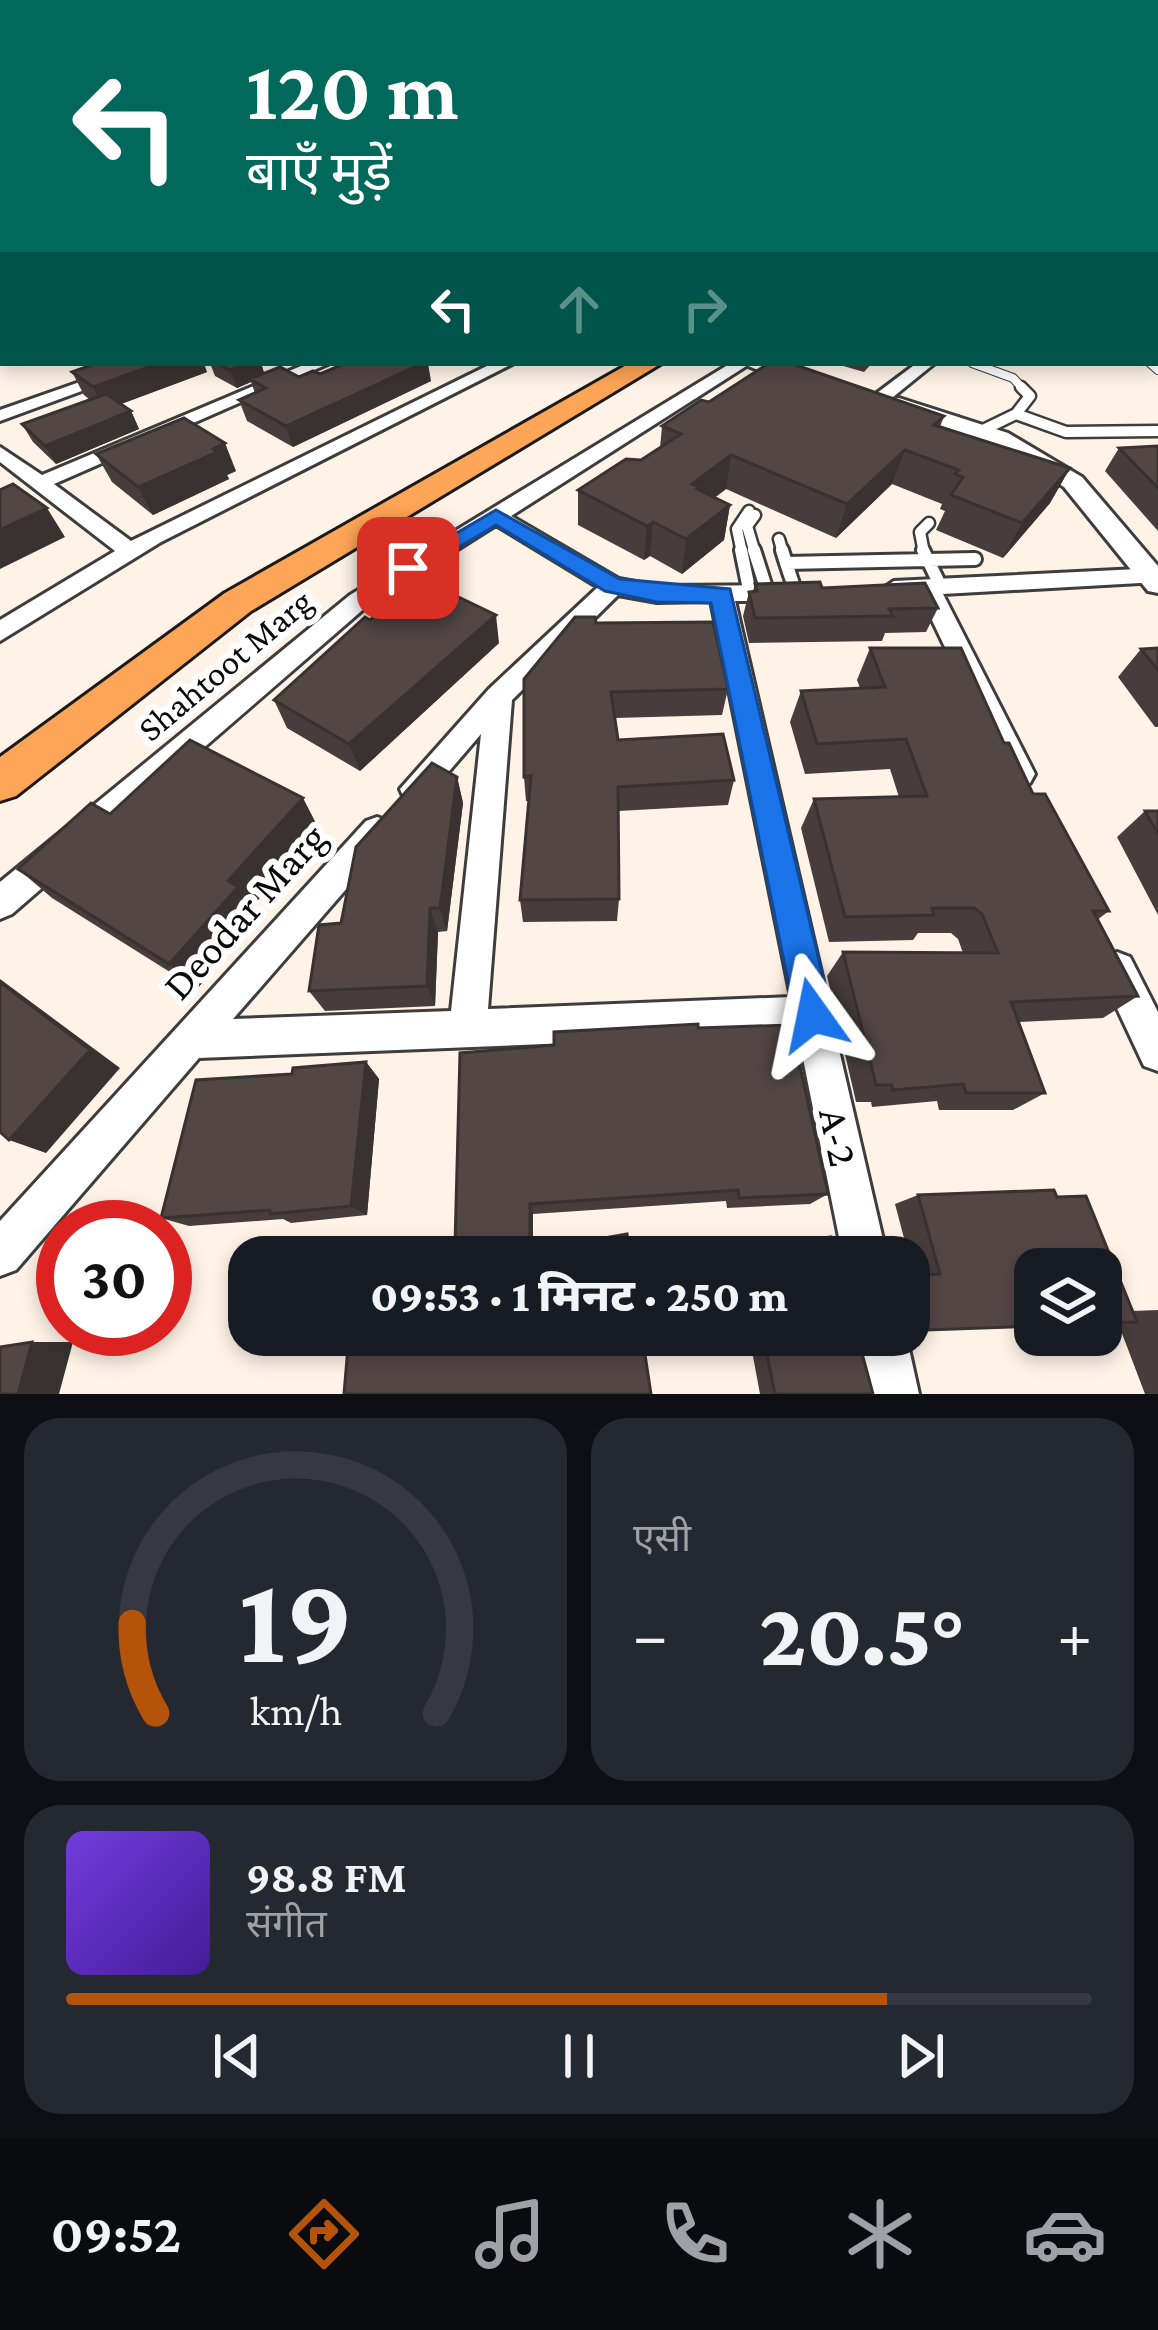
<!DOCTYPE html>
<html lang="hi">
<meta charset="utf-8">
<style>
:root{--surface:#171b24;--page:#242831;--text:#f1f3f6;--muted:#9ea1a6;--line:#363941;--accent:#b45309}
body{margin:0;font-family:"Crimson Pro","Noto Sans Devanagari",serif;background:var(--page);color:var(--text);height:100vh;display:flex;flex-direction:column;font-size:45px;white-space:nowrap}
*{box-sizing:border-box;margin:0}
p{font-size:39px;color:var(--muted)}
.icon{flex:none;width:66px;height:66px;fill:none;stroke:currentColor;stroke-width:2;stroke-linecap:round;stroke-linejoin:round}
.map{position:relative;height:1394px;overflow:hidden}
.side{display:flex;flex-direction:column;gap:24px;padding:24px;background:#0d0f14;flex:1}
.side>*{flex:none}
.top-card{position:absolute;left:0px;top:0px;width:1158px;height:366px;box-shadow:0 6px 18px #0003;background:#00695c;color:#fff;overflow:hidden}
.tools{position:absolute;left:1014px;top:1248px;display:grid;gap:24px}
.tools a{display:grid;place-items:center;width:108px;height:108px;border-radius:24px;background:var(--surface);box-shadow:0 6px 18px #0003;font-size:60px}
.speed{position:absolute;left:36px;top:1200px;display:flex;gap:24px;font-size:60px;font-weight:700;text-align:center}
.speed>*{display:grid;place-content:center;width:156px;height:156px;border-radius:50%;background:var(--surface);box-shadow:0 6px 18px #0003;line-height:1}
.speed .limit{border:18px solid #d22;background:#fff;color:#111}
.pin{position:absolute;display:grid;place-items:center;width:102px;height:102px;color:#fff;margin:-51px;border-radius:24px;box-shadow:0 6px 18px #0006}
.me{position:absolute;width:132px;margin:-66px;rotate:348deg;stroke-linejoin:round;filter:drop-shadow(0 0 9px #0008)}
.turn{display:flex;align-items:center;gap:42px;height:252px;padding:0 48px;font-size:54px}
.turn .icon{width:156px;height:156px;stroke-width:2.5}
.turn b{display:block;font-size:84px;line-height:102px}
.lanes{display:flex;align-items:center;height:114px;padding:0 48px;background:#0003;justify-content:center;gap:60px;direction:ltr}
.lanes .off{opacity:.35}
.big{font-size:90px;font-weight:800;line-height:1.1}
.side .widget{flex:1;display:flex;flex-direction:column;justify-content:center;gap:18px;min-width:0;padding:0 42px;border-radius:36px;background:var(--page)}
.side .dial{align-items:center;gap:0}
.dial svg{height:312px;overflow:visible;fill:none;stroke:var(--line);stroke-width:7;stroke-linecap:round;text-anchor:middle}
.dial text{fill:var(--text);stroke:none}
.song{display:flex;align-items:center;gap:36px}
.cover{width:144px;height:144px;border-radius:18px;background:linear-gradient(135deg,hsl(260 70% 55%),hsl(260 70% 35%))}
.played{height:12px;border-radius:6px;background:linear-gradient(90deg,var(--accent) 80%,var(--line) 80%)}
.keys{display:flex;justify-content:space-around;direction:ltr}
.heat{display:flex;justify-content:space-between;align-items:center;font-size:66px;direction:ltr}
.side .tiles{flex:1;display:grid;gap:24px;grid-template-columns:1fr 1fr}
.widget:last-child{grid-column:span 2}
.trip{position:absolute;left:228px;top:1236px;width:702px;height:120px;border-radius:36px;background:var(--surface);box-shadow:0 6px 18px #0003;font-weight:800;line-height:120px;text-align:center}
.menu{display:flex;height:192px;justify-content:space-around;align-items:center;background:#090b0e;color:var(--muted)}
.menu .icon{width:84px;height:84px}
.menu .on{color:var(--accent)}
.menu b{font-size:54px;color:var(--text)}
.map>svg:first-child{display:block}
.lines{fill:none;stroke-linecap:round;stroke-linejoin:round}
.service-far2-casing{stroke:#3d3d3d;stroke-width:10}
.service-far1-casing{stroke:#3d3d3d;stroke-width:15}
.service-casing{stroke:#3d3d3d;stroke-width:18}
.minor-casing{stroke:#3d3d3d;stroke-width:6}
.tertiary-casing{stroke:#3d3d3d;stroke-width:6}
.primary-casing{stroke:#1b1b1b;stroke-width:6}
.service-far2{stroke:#fff;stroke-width:8}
.service-far1{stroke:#fff;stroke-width:10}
.service{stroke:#fff;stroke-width:12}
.minor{fill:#fff;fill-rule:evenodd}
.tertiary{fill:#fff;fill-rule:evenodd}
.primary{fill:#ffa557;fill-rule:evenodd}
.wall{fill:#473d3c}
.shaded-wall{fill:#3a3231}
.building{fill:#534746;stroke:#3a3231;stroke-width:3}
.route{fill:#1a73e8;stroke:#114b97;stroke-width:3}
.labels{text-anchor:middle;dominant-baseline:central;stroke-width:12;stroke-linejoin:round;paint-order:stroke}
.street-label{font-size:36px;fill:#0a0a0a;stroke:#fff}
.near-street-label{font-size:42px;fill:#0a0a0a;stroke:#fff}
</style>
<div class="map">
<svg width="1158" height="1394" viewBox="0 0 1158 1394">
<rect width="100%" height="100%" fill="#fff3e7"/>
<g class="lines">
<defs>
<path id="service-far2" d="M972,363l41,15 11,12
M1150,363l8,7"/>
<path id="service-far1" d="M1016,414l50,18 92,-1
M981,431l35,-17 14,-18 -9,-9
M755,515l-8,11 8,27
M779,539l4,14
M742,553l-5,-24 12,-18
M924,553l-4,-21 9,-9"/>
<path id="service" d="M741,550l9,44
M754,550l14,44
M782,550l4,13
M923,550l18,37
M796,593l-10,-30 189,-4"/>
<path id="minor" d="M3,249v8l-3,1v-8z
M0,301h3l-3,9z
M1155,337l3,1v12l-3,-1z
M134,363h24l-158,58v-11z
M308,363h22l-276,121 77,57 362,-178h21l-353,179 -161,99v-21l115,-69 -115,-89v-15l42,28z
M731,363h20l-240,153 108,63 38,7 127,-1 12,8 -12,8h-49l152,656h-44l-45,-223 -599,24 -183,212 -16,6v-55l366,-400 11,-4 11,4 5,10 -5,10 -155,178 218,-8 30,-277 -55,64 -11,4 -11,-4 -4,-9 89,-100 109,-102 -102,-62 -130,82 -354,307 -12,5v-37l350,-287zM618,595l39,7 54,-1 80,396 -303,12 24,-309z
M917,363h18l-58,47h-12v-8z
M1158,568v14l-215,12 92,180 -5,9 -10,3 -10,-3 -90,-188 -26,2 -12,-8 12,-8z
M1117,952l13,5 28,55v59l-14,-5 -45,-96 5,-13z
M858,1335h48l13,59h-50z"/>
<path id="tertiary" d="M741,363h29l43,19 -17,4z
M899,398l109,35 74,44 76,89v27l-10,-2 -84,-104 -72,-44 -101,-34v-10z"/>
<path id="primary" d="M630,363h32l-411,248 -235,185 -16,5v-44l225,-164z"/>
</defs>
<use href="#service-far2" class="service-far2-casing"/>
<use href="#service-far1" class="service-far1-casing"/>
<use href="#service" class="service-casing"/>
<use href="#minor" class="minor-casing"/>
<use href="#tertiary" class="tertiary-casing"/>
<use href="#primary" class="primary-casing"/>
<use href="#service-far2" class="service-far2"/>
<use href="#service-far1" class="service-far1"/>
<use href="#service" class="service"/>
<use href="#minor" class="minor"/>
<use href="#tertiary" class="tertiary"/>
<use href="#primary" class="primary"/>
</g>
<path class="wall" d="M1155,167h3v125h-3z
M210,363h51l3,10 35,4 21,-3 111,7 -138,66 -46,-26 -8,-21 16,-7 -4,-11 -14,6 -22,-12z
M833,363h39l-8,9z
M72,372h135l-86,32 10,7 8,18 -83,35 -23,-22 -11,-18 68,-24 -6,-5z
M709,402l235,14 -4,11 130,41 -20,35 -47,55 -67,-28 9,-19 -5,-2 2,-5 -50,-20 -56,54 -110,-49 -12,9 16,7 -6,35 -42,34 -32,-18 -6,4 -66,-35v-35l63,-30 19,-12 2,-22z
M1158,446v85l-53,-60 14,-23z
M96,454l140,17 -9,4 2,4 -76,36 -41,-33z
M755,584l67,4 116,20 -12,24 -41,1 -3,8 -133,2 -6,-27 6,-24 4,-1z
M370,620l129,23 -139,128 -73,-43 -13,-28z
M596,623l132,66 -6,26 -107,3 3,22 116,40 -6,25 -110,6 1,88 -2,22 -94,1 -3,-22 9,-99h-3l-2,-24z
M870,648l134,95 29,51 76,117 -12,9 41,76 -35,22 -84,4 26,71 -32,17h-74l-2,-9 -65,6 -1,-5h-15l-29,-126 16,-24 120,1 -5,-14 -7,-6h-33l-5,7 -84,2 -28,-114 13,-29 85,-2 -9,-28 -85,5 -15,-52 11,-31 59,-3 -3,-8z
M1158,648v79h-3l-37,-50 23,-28z
M457,777l6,26 -16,128 -9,1 -3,74 -110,5 -16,-20 32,-68z
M1145,811h13v104l-41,-78z
M110,814l209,15 -66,77 6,9 -62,74 -145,-91 -34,-29z
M698,1024v4l93,-3 37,169 -18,10 -83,4 -1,-7 -193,13v37l94,-17 3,23h-182v-12h7l5,-192 94,-8v-13z
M366,1062l13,17 -12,136 -76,8 -8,-4 -94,7 -28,-8 131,-144z
M918,1195l139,2 75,114 26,-1v84h-13l-27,-71 -209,7v-53l5,-1 -19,-72z
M745,1249l91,8h-102l-1,-2z
M749,1335h108l16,59h-113z"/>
<path class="shaded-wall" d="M3,214v18h-2l-1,-17z
M3,275v18h-3v-17z
M160,363h44l3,9 -102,38 -12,-23z
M249,363h12l4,13 -15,3 1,3 -14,6 -7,-18z
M423,363h5l3,18 -138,66 -7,-21z
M131,411l8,18 -83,35 -11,-18z
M225,443l11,28 -9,4 2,4 -76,36 -15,-28z
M905,450l-13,34 -56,54 11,-34z
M731,455l-5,34 -30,23 -4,-28z
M1070,468l-20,35 -47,55 19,-35z
M730,505l-6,35 -42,34 4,-35z
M47,508l18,29 -65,32v-39z
M653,522l-3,34 -6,4 3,-34z
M496,615l3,28 -139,128 -11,-27z
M457,777l6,26 -16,128 -7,-23z
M303,798l16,31 -66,77 6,9 -62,74 -28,-25 59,-83z
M430,908l8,24 -3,74 -8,-20z
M0,979l120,89 -74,85 -37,-13z
M366,1062l13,17 -12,136 -16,-9z
M530,1204l3,10v43l-3,-6z
M32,1342h41l-14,52h-41z"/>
<path class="building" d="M1155,167h3v104l-3,-2z
M0,194l3,2v18l-3,1z
M0,257l3,2v16l-3,1z
M97,363h63l-67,24 -21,-15z
M217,363h32l-19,7z
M346,363h77l-137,63 -47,-26 27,-12 -16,-9 30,-12 19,10 14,-6 7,3z
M769,363h21l154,53 -10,9 136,43 -48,55 -71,-28 12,-18 -8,-3 4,-4 -54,-20 -58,54 -116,-49 -39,29 8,3 -3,2 33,16 -44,34 -33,-17 -6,4 -69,-36 48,-31 15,1 40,-26 -19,-8 39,-26 8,2z
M106,394l25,17 -86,35 -23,-22z
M184,418l41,25 -12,6 4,3 -79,35 -42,-33z
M1158,446v42l-39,-40z
M13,484l34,24 -47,22v-40z
M421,579l75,36 -147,129 -75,-44 91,-83 5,3z
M820,582l2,6 103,-5 13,25 -49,1 4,7 -138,2 -6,-26 8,-1 -2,-7z
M575,617h20l1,6 117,-1 15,67 -117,3 7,48 105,-6 11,46 -116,7 1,112 -99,1 11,-124 -7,1v-98z
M870,648h91l43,95h5l24,51h12l64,117h-16l45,85 -127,6 34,91h-79l-3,-9 -70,6 -1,-5h-16l-33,-133 155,1 -16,-39 -8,-6h-42l2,7 -89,2 -31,-118 113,-3 -21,-57 -89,5 -16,-53 84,-4z
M1158,648v22l-17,-21z
M190,740l113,58 -75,83 10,6 -69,77 -151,-95 73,-66 19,11z
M432,763l25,14 -17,131h-10l-3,78 -118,5 10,-66 22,-2 15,-76z
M1145,811h13v23z
M0,982l90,68 -81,90 -9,-8z
M698,1024v4l93,-3 37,169 -89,4 -1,-8 -208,14v47l97,-17 3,23h-182v-12h7l5,-192 94,-8v-13z
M366,1062l-15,144 -81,8v-4l-109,8 35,-138 96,-6 1,-6z
M1054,1190l3,7 29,-1 51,126 -36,1v-54h-66v57l-108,4 -14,-54 27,-2 -22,-79z
M831,1237l5,20h-90l-1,-8z
M349,1335h293l9,59h-307z
M763,1335h94l16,59h-98z
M32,1342l-14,52h-18v-47z"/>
<linearGradient id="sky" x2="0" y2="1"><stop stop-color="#8fcdef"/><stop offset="0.46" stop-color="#fffaf4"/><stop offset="1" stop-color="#fffaf4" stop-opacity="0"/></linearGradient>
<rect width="1158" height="362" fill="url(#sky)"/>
<path class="route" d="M496,510l124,69 110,10 102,426 -5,13 -14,5 -13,-5 -5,-13 -84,-412 -54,-1 -52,-11 -109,-66 -80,48h-16l-3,-5z"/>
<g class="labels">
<g class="street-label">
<text transform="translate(225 665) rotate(-40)">Shahtoot Marg</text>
</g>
<g class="near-street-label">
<text transform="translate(244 911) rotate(-48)">Deodar Marg</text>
<text transform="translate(839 1137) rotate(78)">A-2</text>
</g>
</g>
</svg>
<div class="tools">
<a><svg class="icon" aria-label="layers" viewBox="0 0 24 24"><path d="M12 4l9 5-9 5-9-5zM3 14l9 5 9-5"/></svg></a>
</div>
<div class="speed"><div class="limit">30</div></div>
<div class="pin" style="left:408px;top:568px;background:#d93025"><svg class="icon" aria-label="arrive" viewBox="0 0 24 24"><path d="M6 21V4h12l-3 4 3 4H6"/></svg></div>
<svg class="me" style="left:813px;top:1015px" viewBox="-20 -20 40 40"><path d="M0-17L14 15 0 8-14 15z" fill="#1a73e8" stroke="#fff" stroke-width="4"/></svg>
<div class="trip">09:53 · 1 मिनट · 250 m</div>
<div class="top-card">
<div class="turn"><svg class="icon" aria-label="left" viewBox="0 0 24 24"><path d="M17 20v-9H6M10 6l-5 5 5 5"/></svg><div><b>120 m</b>बाएँ मुड़ें</div></div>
<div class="lanes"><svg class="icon" aria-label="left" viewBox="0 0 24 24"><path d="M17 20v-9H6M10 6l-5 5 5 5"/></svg><svg class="icon off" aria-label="ahead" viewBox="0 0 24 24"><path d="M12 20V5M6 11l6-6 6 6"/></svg><svg class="icon off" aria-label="right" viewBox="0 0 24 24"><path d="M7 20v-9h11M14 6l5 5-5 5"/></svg></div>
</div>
</div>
<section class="side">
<div class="tiles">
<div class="widget dial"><svg viewBox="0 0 100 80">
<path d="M14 69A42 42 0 1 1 86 69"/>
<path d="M14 69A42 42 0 0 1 8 46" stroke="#b45309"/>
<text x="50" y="56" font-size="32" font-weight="700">19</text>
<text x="50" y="72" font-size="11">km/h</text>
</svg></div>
<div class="widget"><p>एसी</p>
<div class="heat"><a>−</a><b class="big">20.5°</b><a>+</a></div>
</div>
<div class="widget">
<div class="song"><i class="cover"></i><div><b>98.8 FM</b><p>संगीत</p></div></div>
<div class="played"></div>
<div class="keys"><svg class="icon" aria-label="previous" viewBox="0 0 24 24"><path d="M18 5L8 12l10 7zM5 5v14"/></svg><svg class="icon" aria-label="pause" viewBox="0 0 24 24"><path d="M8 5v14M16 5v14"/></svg><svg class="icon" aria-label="next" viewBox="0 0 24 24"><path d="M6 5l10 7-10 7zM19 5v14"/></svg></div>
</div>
</div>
</section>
<nav class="menu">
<b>09:52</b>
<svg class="icon on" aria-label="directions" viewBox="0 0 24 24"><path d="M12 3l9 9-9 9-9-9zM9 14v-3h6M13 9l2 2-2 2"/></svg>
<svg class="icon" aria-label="music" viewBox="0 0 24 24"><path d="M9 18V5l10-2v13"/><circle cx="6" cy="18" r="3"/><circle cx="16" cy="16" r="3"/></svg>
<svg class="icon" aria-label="phone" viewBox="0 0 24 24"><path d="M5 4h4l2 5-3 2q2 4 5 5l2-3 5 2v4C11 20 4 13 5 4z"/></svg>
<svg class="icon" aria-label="climate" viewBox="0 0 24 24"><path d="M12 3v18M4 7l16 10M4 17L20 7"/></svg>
<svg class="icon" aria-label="car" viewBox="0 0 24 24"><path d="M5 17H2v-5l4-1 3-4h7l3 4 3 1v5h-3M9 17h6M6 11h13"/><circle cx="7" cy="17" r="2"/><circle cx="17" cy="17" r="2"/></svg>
</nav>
